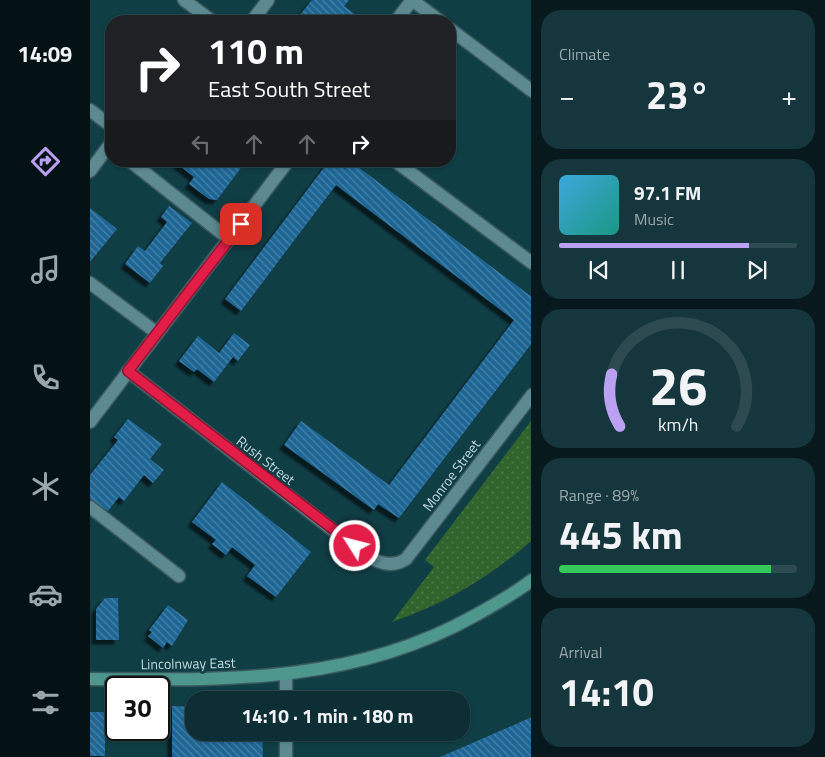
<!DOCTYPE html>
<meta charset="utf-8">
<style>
:root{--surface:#0c2e34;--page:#15363c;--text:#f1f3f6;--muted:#9aa8ac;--line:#2c4a4f;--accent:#bca0f2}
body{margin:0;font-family:"Titillium Web",sans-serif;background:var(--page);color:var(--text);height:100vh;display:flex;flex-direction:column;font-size:19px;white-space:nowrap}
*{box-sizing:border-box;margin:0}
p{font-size:16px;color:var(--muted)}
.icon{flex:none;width:28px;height:28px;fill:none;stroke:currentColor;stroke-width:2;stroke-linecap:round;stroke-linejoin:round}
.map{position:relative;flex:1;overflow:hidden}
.panel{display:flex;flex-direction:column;gap:10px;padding:10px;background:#07191d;width:294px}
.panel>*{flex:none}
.guide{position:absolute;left:15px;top:15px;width:351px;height:152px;border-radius:20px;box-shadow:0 1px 4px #0004,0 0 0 1px var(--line);background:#202124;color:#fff;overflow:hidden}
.speed{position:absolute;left:15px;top:676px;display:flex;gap:10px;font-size:25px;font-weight:700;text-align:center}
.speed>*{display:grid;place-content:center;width:65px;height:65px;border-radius:50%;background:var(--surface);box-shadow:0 1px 4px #0004,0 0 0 1px var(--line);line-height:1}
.speed .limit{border:2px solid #111;border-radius:8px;background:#fff;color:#111}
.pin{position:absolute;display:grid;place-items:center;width:42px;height:42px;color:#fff;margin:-21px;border-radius:10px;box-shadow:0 2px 8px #0006}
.me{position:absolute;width:55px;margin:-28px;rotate:306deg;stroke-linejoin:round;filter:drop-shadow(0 0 4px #0008)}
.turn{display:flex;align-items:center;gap:18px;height:105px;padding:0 20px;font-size:22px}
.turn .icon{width:65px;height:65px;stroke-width:2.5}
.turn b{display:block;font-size:35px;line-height:42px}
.lanes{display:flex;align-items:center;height:48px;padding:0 20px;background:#0003;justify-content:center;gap:25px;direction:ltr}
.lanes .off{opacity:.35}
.big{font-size:38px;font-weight:700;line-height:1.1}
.panel .card{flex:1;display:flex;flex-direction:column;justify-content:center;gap:8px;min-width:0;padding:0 18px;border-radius:20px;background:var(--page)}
.panel .dial{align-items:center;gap:0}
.dial svg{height:130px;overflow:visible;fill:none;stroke:var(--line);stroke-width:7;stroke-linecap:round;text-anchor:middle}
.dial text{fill:var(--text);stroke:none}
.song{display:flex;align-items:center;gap:15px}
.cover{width:60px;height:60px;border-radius:8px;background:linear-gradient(135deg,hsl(200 70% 55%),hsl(170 70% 35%))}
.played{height:5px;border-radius:2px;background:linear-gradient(90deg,var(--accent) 80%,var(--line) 80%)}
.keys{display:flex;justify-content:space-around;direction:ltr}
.heat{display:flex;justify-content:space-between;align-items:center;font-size:28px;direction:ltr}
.charge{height:8px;border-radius:4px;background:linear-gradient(90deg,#34c759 89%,var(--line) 0)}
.trip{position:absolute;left:95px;top:691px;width:285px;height:50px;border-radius:20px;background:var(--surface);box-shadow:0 1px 4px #0004,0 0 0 1px var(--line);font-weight:700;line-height:50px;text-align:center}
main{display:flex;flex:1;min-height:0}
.tabs{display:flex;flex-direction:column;width:90px;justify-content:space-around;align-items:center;background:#051215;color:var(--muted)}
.tabs .icon{width:35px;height:35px}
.tabs .active{color:var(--accent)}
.tabs b{font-size:22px;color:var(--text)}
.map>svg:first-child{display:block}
.grass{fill:url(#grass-dots)}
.building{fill:url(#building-back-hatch);filter:url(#shadow)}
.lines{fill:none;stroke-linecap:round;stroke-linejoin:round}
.minor-casing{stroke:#3b5a5f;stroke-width:15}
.major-casing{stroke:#3b5a5f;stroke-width:15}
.minor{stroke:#5d8991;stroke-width:12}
.major{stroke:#4e978d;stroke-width:12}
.route-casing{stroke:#92132f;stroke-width:12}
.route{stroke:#e11d48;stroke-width:9}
.labels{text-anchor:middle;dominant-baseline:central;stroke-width:5;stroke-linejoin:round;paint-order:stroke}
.street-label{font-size:14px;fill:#c1d8dc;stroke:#103e45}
</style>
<main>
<nav class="tabs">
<b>14:09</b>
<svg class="icon active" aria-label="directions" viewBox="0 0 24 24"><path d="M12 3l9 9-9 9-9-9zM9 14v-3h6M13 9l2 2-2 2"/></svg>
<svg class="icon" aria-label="music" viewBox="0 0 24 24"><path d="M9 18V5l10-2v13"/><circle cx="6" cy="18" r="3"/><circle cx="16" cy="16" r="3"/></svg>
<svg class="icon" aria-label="phone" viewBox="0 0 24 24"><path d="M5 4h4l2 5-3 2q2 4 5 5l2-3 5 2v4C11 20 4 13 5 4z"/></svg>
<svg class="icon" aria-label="climate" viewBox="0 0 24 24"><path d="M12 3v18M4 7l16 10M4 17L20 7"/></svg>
<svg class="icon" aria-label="car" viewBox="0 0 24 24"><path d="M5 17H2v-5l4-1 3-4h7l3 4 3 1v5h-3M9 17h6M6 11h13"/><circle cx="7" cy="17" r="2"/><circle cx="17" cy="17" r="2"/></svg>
<svg class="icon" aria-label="filters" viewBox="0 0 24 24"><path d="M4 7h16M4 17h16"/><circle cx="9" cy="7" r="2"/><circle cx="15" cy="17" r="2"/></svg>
</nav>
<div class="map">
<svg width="442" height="757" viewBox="0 0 442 757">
<defs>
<pattern id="grass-dots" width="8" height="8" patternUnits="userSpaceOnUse" patternTransform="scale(1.25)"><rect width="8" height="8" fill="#31632c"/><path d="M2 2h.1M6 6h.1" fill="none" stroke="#4d794a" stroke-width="1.8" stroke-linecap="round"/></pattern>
<pattern id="building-back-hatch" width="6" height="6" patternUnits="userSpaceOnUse" patternTransform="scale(1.25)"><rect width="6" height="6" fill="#1f6695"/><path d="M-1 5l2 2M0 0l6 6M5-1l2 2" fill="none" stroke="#4882a8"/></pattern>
<filter id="shadow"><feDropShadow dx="-4.5" dy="4.5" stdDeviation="1" flood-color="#0009"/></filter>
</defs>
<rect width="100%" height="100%" fill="#103e45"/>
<path class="grass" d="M441,421v120c-41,36 -86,63 -139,81l42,-55 -9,-7z"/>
<path class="building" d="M222,0h37l-5,6 20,15h-69z
M84,161h72l-29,39 -8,-1 -20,-15 5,-7z
M239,161h5l11,8 5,-8 182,136v46l-133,175 -21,-14 -4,6 -90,-65 17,-24 88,64 125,-165 -178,-135 -95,126 -16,-12z
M79,206l23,17 -32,40 3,3 -13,17 -25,-19 13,-18 7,5 22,-29 -6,-5z
M0,208l27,21 -27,33z
M144,333l16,12 -12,16 -5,-4 -19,25 -17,-13 -3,3 -15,-11 19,-25 21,17z
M38,419l34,25 -12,15 14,11 -11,13 -9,-8 -20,26 -5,-4 -11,14 -18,-12v-24l28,-35 -4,-3z
M132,482l89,70 -35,45 -29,-21 8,-11 -23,-18 -6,8 -14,-11 4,-4 -24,-18z
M15,598h13l1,42h-23v-31z
M78,605l20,15 -16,26 -5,-4 -4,6 -15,-12 4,-4 -3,-2z
M82,706l22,1v25h68l1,25h-91z
M0,712h15v44h-15z
M442,717v40h-92z"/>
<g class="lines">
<defs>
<path id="minor" d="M94,0l28,21
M162,21l16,-21
M306,21l16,-21 28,21
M360,29l82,62
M0,110l21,16
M40,161l99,78
M305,161l137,102
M0,171l21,-28
M0,283l67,50
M38,371l215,167c19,13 40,36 63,21l126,-164
M0,422l198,-261
M0,507l89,69
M196,675v25
M196,757v-25"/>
<path id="major" d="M0,679c135,1 262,5 384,-63 20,-11 40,-22 58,-36"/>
</defs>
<use href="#minor" class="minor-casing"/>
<use href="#major" class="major-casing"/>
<use href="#minor" class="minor"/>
<use href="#major" class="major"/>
</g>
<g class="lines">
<defs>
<path id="route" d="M151,224l-113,147 227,175"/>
</defs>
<use href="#route" class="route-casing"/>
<use href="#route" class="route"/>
</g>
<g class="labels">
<g class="street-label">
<text transform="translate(176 460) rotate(38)">Rush Street</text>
<text transform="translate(361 475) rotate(-53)">Monroe Street</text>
<text transform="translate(98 663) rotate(-1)">Lincolnway East</text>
</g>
</g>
</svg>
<div class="speed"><div class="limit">30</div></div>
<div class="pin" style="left:151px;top:224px;background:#d93025"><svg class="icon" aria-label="arrive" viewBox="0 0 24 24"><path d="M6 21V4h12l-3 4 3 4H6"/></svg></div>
<svg class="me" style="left:265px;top:546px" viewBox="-20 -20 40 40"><circle r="17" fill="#e11d48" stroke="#fff" stroke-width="3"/><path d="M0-11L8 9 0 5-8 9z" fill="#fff"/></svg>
<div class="trip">14:10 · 1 min · 180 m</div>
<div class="guide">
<div class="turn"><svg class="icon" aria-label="right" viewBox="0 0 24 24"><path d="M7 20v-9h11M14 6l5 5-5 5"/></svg><div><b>110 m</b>East South Street</div></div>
<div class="lanes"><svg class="icon off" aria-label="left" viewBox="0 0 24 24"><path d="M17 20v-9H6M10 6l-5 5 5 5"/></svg><svg class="icon off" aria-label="ahead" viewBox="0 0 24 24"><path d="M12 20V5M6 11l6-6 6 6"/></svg><svg class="icon off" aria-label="ahead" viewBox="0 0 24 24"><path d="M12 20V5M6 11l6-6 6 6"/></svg><svg class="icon" aria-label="right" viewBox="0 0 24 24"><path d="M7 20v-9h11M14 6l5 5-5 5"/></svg></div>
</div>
</div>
<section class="panel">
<div class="card"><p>Climate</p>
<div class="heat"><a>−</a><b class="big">23°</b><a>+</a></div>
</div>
<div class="card">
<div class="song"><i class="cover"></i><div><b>97.1 FM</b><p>Music</p></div></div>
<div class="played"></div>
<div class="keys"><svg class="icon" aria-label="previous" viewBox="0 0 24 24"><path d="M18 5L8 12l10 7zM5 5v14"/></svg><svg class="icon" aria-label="pause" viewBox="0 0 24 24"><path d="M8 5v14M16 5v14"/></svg><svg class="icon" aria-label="next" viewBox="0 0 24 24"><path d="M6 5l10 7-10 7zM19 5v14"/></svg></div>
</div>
<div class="card dial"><svg viewBox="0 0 100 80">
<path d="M14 69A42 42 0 1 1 86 69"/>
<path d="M14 69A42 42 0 0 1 9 37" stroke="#bca0f2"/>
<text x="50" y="56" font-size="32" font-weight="700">26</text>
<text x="50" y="72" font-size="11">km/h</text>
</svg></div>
<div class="card"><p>Range · 89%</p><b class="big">445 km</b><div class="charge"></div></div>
<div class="card"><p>Arrival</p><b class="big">14:10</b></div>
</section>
</main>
